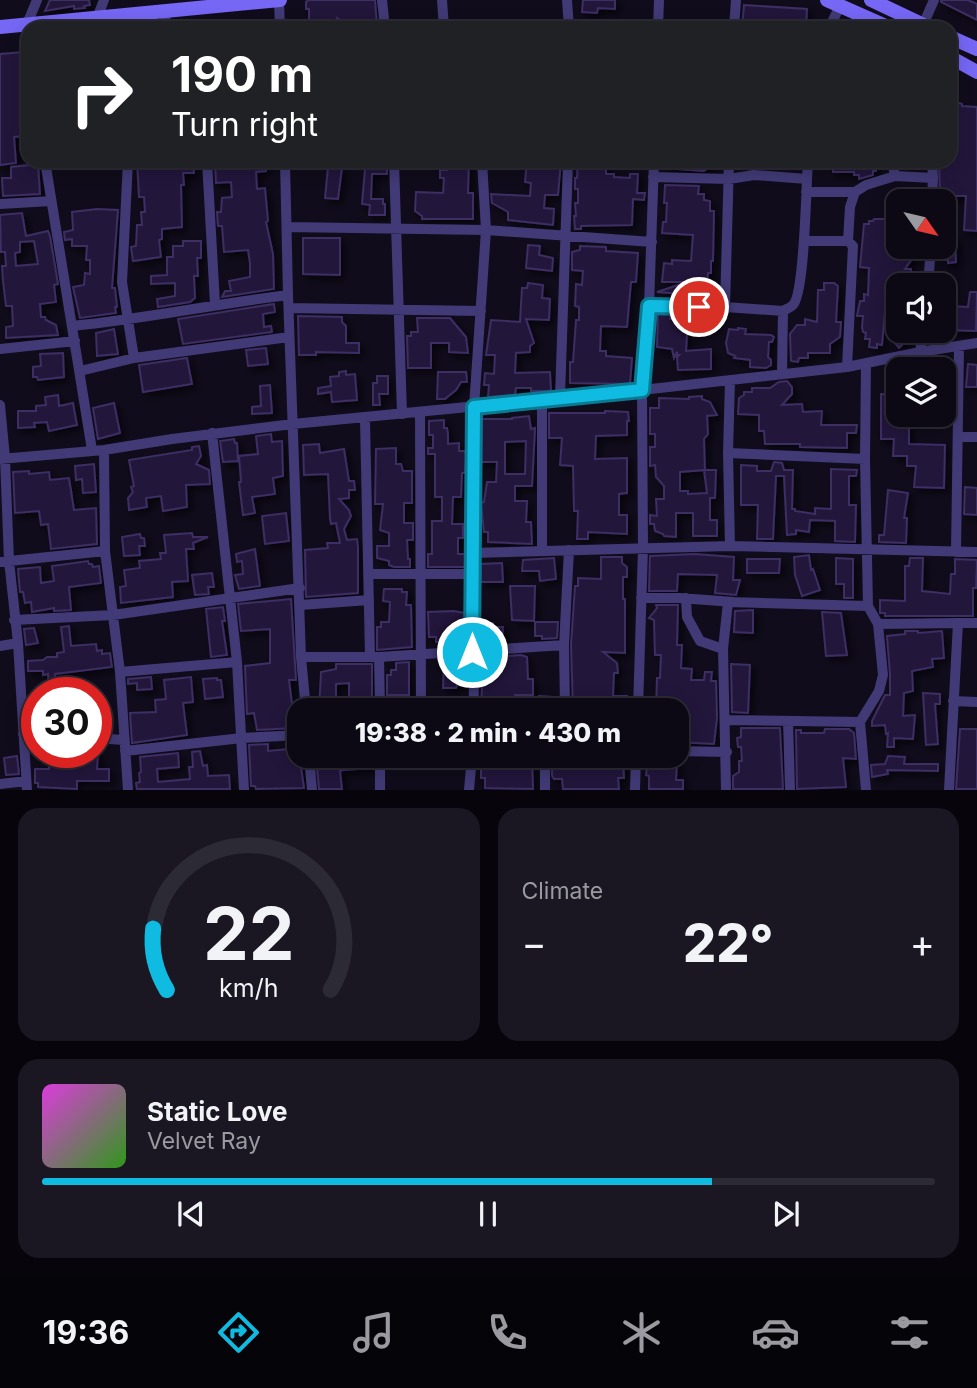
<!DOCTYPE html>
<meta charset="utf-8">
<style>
:root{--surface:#0c0914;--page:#1a1722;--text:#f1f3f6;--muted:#9a9aa0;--line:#2c2a34;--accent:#0fbbe1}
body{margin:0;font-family:Inter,sans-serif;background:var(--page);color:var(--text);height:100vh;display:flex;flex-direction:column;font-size:26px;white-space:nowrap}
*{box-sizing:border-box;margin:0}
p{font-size:23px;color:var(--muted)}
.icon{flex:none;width:38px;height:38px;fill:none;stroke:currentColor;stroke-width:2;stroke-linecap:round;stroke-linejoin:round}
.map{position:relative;height:790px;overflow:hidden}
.drawer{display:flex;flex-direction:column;gap:18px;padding:18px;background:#07050b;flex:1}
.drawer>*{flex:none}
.banner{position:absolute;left:21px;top:21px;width:936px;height:147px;border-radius:21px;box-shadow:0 4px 18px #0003,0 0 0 2px var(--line);background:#202124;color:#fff;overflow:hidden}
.needle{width:46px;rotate:124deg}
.buttons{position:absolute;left:886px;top:189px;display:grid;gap:14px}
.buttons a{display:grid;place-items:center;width:70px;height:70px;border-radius:14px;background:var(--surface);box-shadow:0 4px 18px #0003,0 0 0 2px var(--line);font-size:35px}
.speed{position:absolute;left:21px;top:677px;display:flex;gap:14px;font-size:35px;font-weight:700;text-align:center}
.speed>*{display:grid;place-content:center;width:91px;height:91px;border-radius:50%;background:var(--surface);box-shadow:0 4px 18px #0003,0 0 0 2px var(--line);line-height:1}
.speed .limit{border:10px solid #d22;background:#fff;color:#111}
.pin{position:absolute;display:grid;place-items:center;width:60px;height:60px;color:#fff;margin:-30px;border:4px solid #fff;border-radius:50%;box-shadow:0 2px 7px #0007}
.me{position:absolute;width:77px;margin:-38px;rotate:0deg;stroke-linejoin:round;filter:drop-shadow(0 0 5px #0008)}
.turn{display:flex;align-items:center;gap:24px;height:147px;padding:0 35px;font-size:32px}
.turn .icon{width:91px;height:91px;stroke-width:2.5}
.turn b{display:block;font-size:49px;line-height:60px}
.big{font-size:52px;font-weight:800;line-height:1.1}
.drawer .card{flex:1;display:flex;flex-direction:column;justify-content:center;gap:10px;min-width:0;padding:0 24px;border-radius:21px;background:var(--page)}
.drawer .dial{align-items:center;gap:0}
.dial svg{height:182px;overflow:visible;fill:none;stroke:var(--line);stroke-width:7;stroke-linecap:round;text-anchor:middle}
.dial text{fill:var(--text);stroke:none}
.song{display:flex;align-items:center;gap:21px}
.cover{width:84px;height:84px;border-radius:10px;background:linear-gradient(135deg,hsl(300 70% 55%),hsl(110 70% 35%))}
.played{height:7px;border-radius:4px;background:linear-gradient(90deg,var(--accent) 75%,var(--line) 75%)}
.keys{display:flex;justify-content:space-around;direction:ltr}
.heat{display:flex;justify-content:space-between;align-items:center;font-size:38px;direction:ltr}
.drawer .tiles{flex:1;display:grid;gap:18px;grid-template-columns:1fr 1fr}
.card:last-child{grid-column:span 2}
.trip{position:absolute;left:287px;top:698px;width:402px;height:70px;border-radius:21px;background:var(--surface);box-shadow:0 4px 18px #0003,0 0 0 2px var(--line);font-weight:800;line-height:70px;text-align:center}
.dock{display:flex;height:112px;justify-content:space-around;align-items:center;background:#050408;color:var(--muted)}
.dock .icon{width:49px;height:49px}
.dock .selected{color:var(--accent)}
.dock b{font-size:32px;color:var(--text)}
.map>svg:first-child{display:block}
.building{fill:#23193a;stroke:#3d2d64;stroke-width:2;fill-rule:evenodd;filter:url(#shadow)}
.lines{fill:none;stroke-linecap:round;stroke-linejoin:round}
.street{stroke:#413a76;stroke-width:10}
.secondary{stroke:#7667f5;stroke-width:14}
.route-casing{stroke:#0a7a92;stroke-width:18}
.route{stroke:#0fbbe1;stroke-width:12}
</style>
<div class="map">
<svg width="977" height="790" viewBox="0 0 977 790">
<defs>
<filter id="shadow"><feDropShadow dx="4" dy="4" stdDeviation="3.5" flood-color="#0009"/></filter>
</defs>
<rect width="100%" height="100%" fill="#100c1b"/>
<path class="building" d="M50,0h39l1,5 -6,1 1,2 -11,1v-3l-29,5z
M308,0h67l2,26 -24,2 -16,-10 1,7 -29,1v-17h-3v-7z
M583,0h32v9l-17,-1 -1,5 -15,-1z
M941,0h27l9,4v16l-36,-18z
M744,5l63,4 -1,19h-64z
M24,52l4,28v56l-14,1 2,26 -16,2v-111z
M950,100l12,4v2l15,1v124l-13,-1 2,-34h-14l-2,9 -7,-1v-8h-3l-1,-35h11z
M137,161h56l1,12h-11l1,12h-3l1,42 -20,2v10l-3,1 2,17 -28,4 -2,-14 5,-1 1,-21h5l-1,-13h4l-1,-15h-5z
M218,161h47l1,10 -10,1 1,17 8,-1 3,33 -2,1 7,32 1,35 -52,8 3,-6h6l-2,-10 21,-4v-14l-2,-13 -24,2 -2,-26h-4l-1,-14h4l1,-14 10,-1 -1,-15 -15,1 -1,-19h3z
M368,161h19v13h-15l-1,25h12v5h2v11h-16l1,-10 -8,-1 3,-35h2z
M447,161h22l-1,32h5v26h-51v-3l-7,-5 1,-19 27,1 1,-15h-4v-8h7z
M527,161h34l-3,34h-13l-1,13 10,1 -1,16 -45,-5v-8l-16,-9 -1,-9 39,2 1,-13 -6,-1z
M578,161h28v13h8v3l16,1v-4h8l-1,19h8l-1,7 -11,-1 -1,26 -51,1v3h-6l-1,-13h2l-1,-13h3v-14h-3v-11h2z
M666,161h51l-13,10 -39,-3z
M833,161h43v10h-3v4l-14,4v-4h-5v-3h-21z
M38,164l2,30 -37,2 -1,-18h9v-11z
M328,167l14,1 -4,31 -13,-1z
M665,185l34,1 -1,8h6v6l6,1v10h4l-1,50h-2v12h-3l-1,13h-2l-2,10 -46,-4 30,-10h-25l2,-19 8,1v-4l19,1 2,-26 -31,-2 1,-11h3l1,-19h-3z
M97,209l21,1 -6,78h3l2,19h-2l1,6 -36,5 -7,-31 11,-2 1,-12 5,1v-14h-4l1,-14h-15v-7l-7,1 -1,-8 9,-2 -1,-18z
M22,213l4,23 22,-5 2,5 8,48 -4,1 2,17 -16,2 1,13h4l1,3 10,5 2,10 -52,3v-11l7,-1 -1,-20h-6l-3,-25 -1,-15h4l-1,-14h-4l-1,-37zM34,241l4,23 -22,2 -1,-13 5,-1v-10z
M874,219h24v28h16v9l-9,13h6l-1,16h-12v16l-12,-1 -4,45 -5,-1v4l-8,-1 1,-8h-5l1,-6 -3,-1 -1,-5 1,-11h-6l3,-15h4v-7l4,1 1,-27 -9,-1 4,-43h5v-3h4z
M955,235l1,27 -8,1v-3h-5l-3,-3v-10h3v-11z
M303,238h37v37l-37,-1z
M183,241h18v17h-4l1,18h-4l1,22 -5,4 -32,5 -1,-8 18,-3v-13l-24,1v-8l16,-1v-18h6v-11h10z
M528,245l12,1 -1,9 14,3 -1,13 -26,-3z
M580,246l26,1v4l32,2 -2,29h-5l-4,45 -26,-1 -1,25h6v5l26,2 -2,26 -60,-1v-21h3l3,-42h3v-13l-4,-1 1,-22 6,1 1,-14 -11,-1v-18l8,-2z
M936,277h16l-2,29 18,1 2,-15h7l-1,39 -33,-1v-45h-8z
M528,283l15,2 -1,13 8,1 -1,21 -23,-1 8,24 -4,3v6l-14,1 -1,20 35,-1 1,19h-20v-3h-15l-1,7 -27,2 1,-12h-5l1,-12 9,1 1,-19h-9l5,-35 29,2 2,-34h5z
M824,283h10l4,3 -2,36h5l-1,15 -10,7v9h-22v5h-9l-1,4 -7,-1 -1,-27 7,-9h8v-6l12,3 1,-32h6z
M274,304l1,8 -12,2 1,13 7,-1 1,6 -89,12 -5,-25z
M658,314l12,1v4h18l-2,32 25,-2v20l-33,1 -1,-13 2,-2h-2v-3l-3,6 -2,-9 -15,-2z
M298,316l44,1v5l4,4v17h13v10l-43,-1v3h-17z
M417,318h33l16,19 2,16 -19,-1v-9h-18v25h-23l-1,-32h4v-4h7z
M738,328l8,1 -1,5 26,1 3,2 -2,5h-3l-1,15 3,3v5l-5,3 -16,-1v-7l-16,-2 1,-2 -7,-3 -2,-10 3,-14 9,1z
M114,329l4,25 -21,2 -1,-23z
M895,331h14l-5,12 -5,5 -4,-5z
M266,348l2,16 -20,2 -2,-16z
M63,353l1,24 -26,3 -1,-3h-4v-10l8,-1 -1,-12z
M187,358l5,26 -49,8 -4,-27z
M968,364l9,1v22h-11z
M346,371v4l9,-1 2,26 -25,2 -1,-10 -13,2v-6l13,-2 -1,-9 9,-1v-4z
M438,372h28l1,10h-6l-5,8 -11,9h-8z
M377,376h11v18h-9l1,11h-7v-22h4z
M787,381l5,6v7l-10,11 20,-1 1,8 19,-1 -1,14h36l-1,8h-9v15l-47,-1v-3h-35l-1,-13h-5v-16l-21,-1 1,-16 5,-3v-3h8v-4h18l9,-6z
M270,385l2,28 -20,1v-7l9,-1 -1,-20z
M881,394l17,1v20h11v29l36,1 -1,43 -30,-1 2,-21h-9v-10h-14l1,-17h-13z
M58,395l1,11 14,-3 4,22 -28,6 -2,-9 -13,1 1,4 -17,1v-17h18v-5l10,-1 -1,-8z
M702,396v3l8,3 7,13 -10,1 1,18 -4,5 1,31 -25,2v19h8v3l19,-1 -3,-23h12l-1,28h-5v22h7v16h-24v-23h-17v24l-12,-1 -1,-2 -8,-3 -1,-7h-4v-9l7,1 -1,-17h8v-13l-8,-9 -1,-12 -5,1v-19h5v-13h-5v-26h9v-10l30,1v-2z
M114,403l6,30 -22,6 -5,-31z
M605,411l23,1 1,9h-2v14l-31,1 -1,23 32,-1v35l-8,1v21h8v19l-39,-2v7h-11l1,-28h-4l-1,-45 -13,-1 2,-27h-13v-25h56z
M529,416l2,13 4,-1 -3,58h-17v15h12l-1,21h5l1,22 -44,-2v-10h-4l-3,-29 3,-1 3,-20h9l1,-20h-16v-43h31v-1zM526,441l-1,33h-20v-32z
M444,420v8h3l1,6v10l11,-1v8h6l1,5 -1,17h-3l-1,24h-8l-1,27h11v14h-5v16h7v13h-37v-13h4v-33h10v-24h-7v-43h-7v-6h5v-13h-4v-14z
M271,434l1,8 10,-1 1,35 -10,2 2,16 -23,3 3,16 -12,2 -4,-33h2l-2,-26 19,-2 -2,-18z
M234,439l1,4h2l1,18 -15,1 -3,-21z
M319,444l1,9 24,-4 5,32h5l1,9h-6v8l-10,1 10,11 2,6 -7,13 3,11 10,-1 1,8v46l-52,4 -1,-47 23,-2 -1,-5h13l-4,-20 -5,1 -1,-5 -2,-45 -24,1 -1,-30z
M199,446l2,10 -5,8 13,6 1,14 -24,1 1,22 -24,4 -2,-15 -15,2 1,9 -18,3 -1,-12 5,-6 -2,-5 3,-1 -5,-26 63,-10v-3z
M396,448v16h5l2,7h9v32h-8v20h9v17h-6l1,19h2v8h-16l-5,-2v-4l-12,-3v-12h12v-13l-9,-3 3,-26h-8l1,-55z
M774,462l8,1 2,7h9l-1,39h3v2l20,3v-6l16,1v-40l26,1 -1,6h-7v29h7l-1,37 -20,-1v-20l-25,-1 -1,12 -13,-2v4l-9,1 -3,-59h-8l-3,63h-16l1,-34h-17v-40l16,1v5h14z
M94,464l2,28 -13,1 -1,-14 -6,1 -1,-14z
M29,471v3l20,-2 1,8 19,-2 5,32 22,-2 1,36 -46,5 -3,-25 -7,1 -2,-14 -24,2 -2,-41z
M965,487l12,1v27l-13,-1z
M888,490l20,3 -4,25h3l-1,25 -27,-1v-7h5z
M286,513l3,28 -24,3 -3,-28z
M192,533l1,4h15l-15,6 1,6h-8l2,32 -16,1 1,15 -52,6 -1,-16 6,-1 -2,-16 16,-2 -1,-7 22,-2 -1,-6h6l-2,-18z
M140,534l1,4h3l1,8h-6l1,9 -16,1 -2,-19z
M255,549l5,37 -21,3 -4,-14 8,-1 -1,-13 -5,1 -1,-8z
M695,554l39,3 -1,23h7l-4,15 -21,-2 2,-18 -39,-1 -1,17h-28l1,-35z
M809,555l2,15 2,-1 7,21 -18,6 -7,-21 -1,-18z
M601,557h21v6l5,4v10h-4v22h2v54l-22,-1 14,11 1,10h-4l-1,23h14l-1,14h-53l-2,-65 4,-59h3v-8l23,1z
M554,558l2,21 -16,2 -1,-10h-17l1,-11z
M836,558l17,1v39h-9v-14h-8z
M910,558h13l-1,33 28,3 1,-20h4v-15l22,1 -1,28h-3v28h-88v-3h-5v-13l25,1v-35h4z
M747,559h33l-1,14h-32z
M88,561l1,3h3l1,3 6,-1 2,17 -32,4 2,23 -17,1v-3l-22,4 -1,-10 -6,1 -2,-11h-3l-2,-23 22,-2 1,16 13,-2 -2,-15z
M502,563l1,19h-22v-18z
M212,573l2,14h-6l1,7 -14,1 -3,-20z
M510,586h25l-1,35 -22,-1z
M384,589h18v3h5l-1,13h5l1,42 -35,3v-23h4v-5h8l1,-20 -7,-1z
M291,599l5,81h-7l6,48 -38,2 -3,-17 -7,1 -2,-48 25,-3v-34l-29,2 -3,-27z
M656,605h22l-1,40h5l-1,23 11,1 -1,11h13l1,-8h7l-1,9h5l1,37 -3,26 -37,-2v-32h-21l1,-32h3l1,-23h-6l-1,-35 -5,-2 8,-10z
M223,607l2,14h-3l5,34 -16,2 -5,-48z
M753,610v23l-19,-1 1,-21z
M454,611l11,2 1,19 -12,3v7h-18v-5h-7l-1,-25z
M822,612l19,1 6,42 -21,1z
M535,622h23l-1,16 -15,1v-3h-7z
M480,623h13v4h10l-1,15 -18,1v-6h-4z
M69,626l2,20 25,-2 1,7 5,-1v4l8,-1 2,14 -57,7 1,12h-7l-1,-12 -5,1v-4h-15v-10l15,-1 4,-3h10v-4l7,-1 -3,-25z
M34,628l4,15 -12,2 -2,-16z
M905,631h13v2l24,-2 2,27 -12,1 1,8 -21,4 1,20 -9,2 -1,23 12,-1 -2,24 -19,-1v9h-7l1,-14 -2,1 -1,-9 -13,1v-5l13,-26h5v-21l-3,-38 18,-2z
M521,655l6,2 1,22h5v16h-18l-1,15h-33l2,-45h-2v-7z
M444,661l19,1v20h-5l-2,6h-13z
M409,662v33h-22v-20h4v-5h5v-7z
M336,664h36v44l-8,-1v3h-45l2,-38 15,-3zM349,683v15l-13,-1v-13z
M731,664l19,1 -2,48 -16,-1z
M151,677l1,12 -15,1v-7l-9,1v-5z
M191,677l2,25 -10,1 4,32 -55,8 -2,-30 26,-1 -1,-12 11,-1 -2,-19z
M217,678v2h4l2,17 -18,2 -2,-20z
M923,693l17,1v10h-5l3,40 -12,1z
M539,696l13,1 -1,13h-13z
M741,728h39l3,61h-50v-13l6,-4v-11h3l-1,-14h-3l-1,-9 4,-1z
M825,729h24l5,4 2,26 -13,-1 3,29 -49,2 -1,-59h5v3h23z
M960,729h17v60h-21z
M268,744v7l21,-2 6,1v3h4l5,35 -48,1 -1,-3h-4l-2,-41z
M200,751l3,15 4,-1 1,11 21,-1 1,14h-93l-1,-6 4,-1 -1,-9 2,-1 -1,-15 38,-4 1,14 -22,2 1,13 32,-3 -1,-12h4l-1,-15z
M50,752h13l-1,13 19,-1v-12h17l-1,17h12v12h-32v8l-39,-2v-4h-3v-14h14z
M17,756l2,18 -13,1 -2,-17z
M316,756h51l5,2v10l-29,2 -3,1 2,18h-23z
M479,756h53l1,33 -48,-1v-10h-4v-11h-2z
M560,756h63l1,22h-6l1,11h-56l-1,-10h-8l-2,-3v-14l8,-2z
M644,756h28v8h5l-1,16h7v9h-34v-13l-3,-1 1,-9h-3z
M888,756l17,1 -1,7h34v7l-51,-1 1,4 -16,3 -1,-12 14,-1z"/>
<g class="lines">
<path class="street" d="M279,0l1,28
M382,0l3,28
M442,0l2,28
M567,0l2,28
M165,11l1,17
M923,25l11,-25
M98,28l-1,-10 7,-18
M658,28l1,-28
M734,28l2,-28
M829,28l11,-22
M28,34l-1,-10 10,-24
M45,161l47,289
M128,161l-6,121 12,76
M207,161l8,143
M285,161l3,134 13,362 5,53
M394,161l8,253
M892,161l3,15
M932,161l1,17
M653,177l76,2 25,-4 53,4
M806,192h49l11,-7 29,-9 38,2 -1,23
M0,204l51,-3
M287,227l199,3 166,12
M804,241h44
M928,285l3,-38
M649,306l76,1 4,-146
M725,307l58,4 -1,62
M289,308l192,3
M783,311c3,-2 7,-3 10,-6 12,-12 13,-121 15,-144
M72,326c72,-7 143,-22 216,-31
M0,349l75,-8
M920,352l3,-21
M847,367l6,-121 -5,-5 2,-34 5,-15
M80,371l54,-13 155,-21
M730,380l-2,73 2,93
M560,397l8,-236
M0,405l5,53 4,103 9,82 9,147
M420,412l1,298
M365,419l5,238
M212,433l25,229 7,128
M958,437h19
M104,450l1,101 15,121 8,118
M728,453l137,6
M0,459l104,-9 68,-11 121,-15 349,-34 205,-23 73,-15 57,-9
M542,551v-152
M956,552l3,-206
M472,553l258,-7 247,6
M0,562l105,-11
M369,574h103
M641,598h38l55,4
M686,598l1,19 13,24 23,8
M300,605l69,-5
M14,620l99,-5 187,-27
M878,624l80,-1
M0,646l18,-3
M301,657h78l1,53
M379,657l185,-12
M120,672l117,-10
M953,701l24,1
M474,710l-2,-157 2,-146 12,-177 -4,-69
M565,710l-1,-65 5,-95
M638,710l5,-162 -1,-158 7,-84 5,-145
M726,720l134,2
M788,721l2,69
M23,734l14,1
M96,738l27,2
M125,751l117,-13 57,-3
M677,751l50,1
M309,756l3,34
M545,756v34
M0,784l26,-3
M380,790v-34
M469,790l3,-34
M635,790l1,-34
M726,790l-3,-141 5,-47 140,4
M866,790l-6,-68 19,-31 4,-16 -5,-51 -10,-18 -3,-147 1,-96
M949,790l9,-167h19"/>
<path class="secondary" d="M827,0l63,28
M871,0l59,28
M0,27l280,-27
M950,37l27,12
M950,57l27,15"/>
</g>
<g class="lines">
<defs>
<path id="route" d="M472,652l2,-245 168,-17 7,-84 50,1"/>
</defs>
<use href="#route" class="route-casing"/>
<use href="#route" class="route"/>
</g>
</svg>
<div class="buttons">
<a><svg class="needle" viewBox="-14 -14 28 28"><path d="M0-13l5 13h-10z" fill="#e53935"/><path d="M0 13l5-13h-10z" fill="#9a9aa0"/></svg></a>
<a><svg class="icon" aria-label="sound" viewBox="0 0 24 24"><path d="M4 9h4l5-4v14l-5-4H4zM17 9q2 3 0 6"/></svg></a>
<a><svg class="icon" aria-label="layers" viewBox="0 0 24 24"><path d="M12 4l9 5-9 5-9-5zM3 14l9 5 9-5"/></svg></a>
</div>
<div class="speed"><div class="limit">30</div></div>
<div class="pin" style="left:699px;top:307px;background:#d93025"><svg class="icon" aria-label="arrive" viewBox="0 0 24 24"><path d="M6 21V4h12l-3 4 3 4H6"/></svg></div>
<svg class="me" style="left:472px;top:652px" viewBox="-20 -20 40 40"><circle r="17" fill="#0fbbe1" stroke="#fff" stroke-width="3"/><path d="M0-11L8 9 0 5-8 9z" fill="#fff"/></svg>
<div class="trip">19:38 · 2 min · 430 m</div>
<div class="banner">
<div class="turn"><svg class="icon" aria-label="right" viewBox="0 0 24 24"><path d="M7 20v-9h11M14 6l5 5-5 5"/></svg><div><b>190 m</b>Turn right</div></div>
</div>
</div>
<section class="drawer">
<div class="tiles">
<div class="card dial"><svg viewBox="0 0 100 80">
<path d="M14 69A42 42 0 1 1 86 69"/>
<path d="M14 69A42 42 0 0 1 8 42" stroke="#0fbbe1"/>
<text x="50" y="56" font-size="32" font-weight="700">22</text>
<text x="50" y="72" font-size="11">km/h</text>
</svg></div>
<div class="card"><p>Climate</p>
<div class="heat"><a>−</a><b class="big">22°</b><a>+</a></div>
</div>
<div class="card">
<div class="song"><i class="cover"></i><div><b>Static Love</b><p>Velvet Ray</p></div></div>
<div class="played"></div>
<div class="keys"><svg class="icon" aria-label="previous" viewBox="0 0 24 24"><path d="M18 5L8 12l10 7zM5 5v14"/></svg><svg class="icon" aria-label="pause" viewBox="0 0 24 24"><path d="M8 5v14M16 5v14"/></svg><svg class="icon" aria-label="next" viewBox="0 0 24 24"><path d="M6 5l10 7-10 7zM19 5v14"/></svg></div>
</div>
</div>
</section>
<nav class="dock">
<b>19:36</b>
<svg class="icon selected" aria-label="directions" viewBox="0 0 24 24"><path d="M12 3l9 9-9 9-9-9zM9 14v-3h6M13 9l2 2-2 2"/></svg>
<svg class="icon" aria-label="music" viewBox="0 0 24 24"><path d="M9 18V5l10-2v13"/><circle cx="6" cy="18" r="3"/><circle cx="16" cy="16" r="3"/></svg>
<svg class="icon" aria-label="phone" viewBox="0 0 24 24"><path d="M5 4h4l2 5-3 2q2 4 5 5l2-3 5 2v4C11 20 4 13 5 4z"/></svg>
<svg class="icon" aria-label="climate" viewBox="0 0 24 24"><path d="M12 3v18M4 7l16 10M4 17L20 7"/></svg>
<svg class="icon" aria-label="car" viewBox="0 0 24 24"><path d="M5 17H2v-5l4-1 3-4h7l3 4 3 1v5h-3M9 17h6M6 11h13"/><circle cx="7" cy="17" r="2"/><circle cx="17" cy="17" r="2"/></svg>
<svg class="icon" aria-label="filters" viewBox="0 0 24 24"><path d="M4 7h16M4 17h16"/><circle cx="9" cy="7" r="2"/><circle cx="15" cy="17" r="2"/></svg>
</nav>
